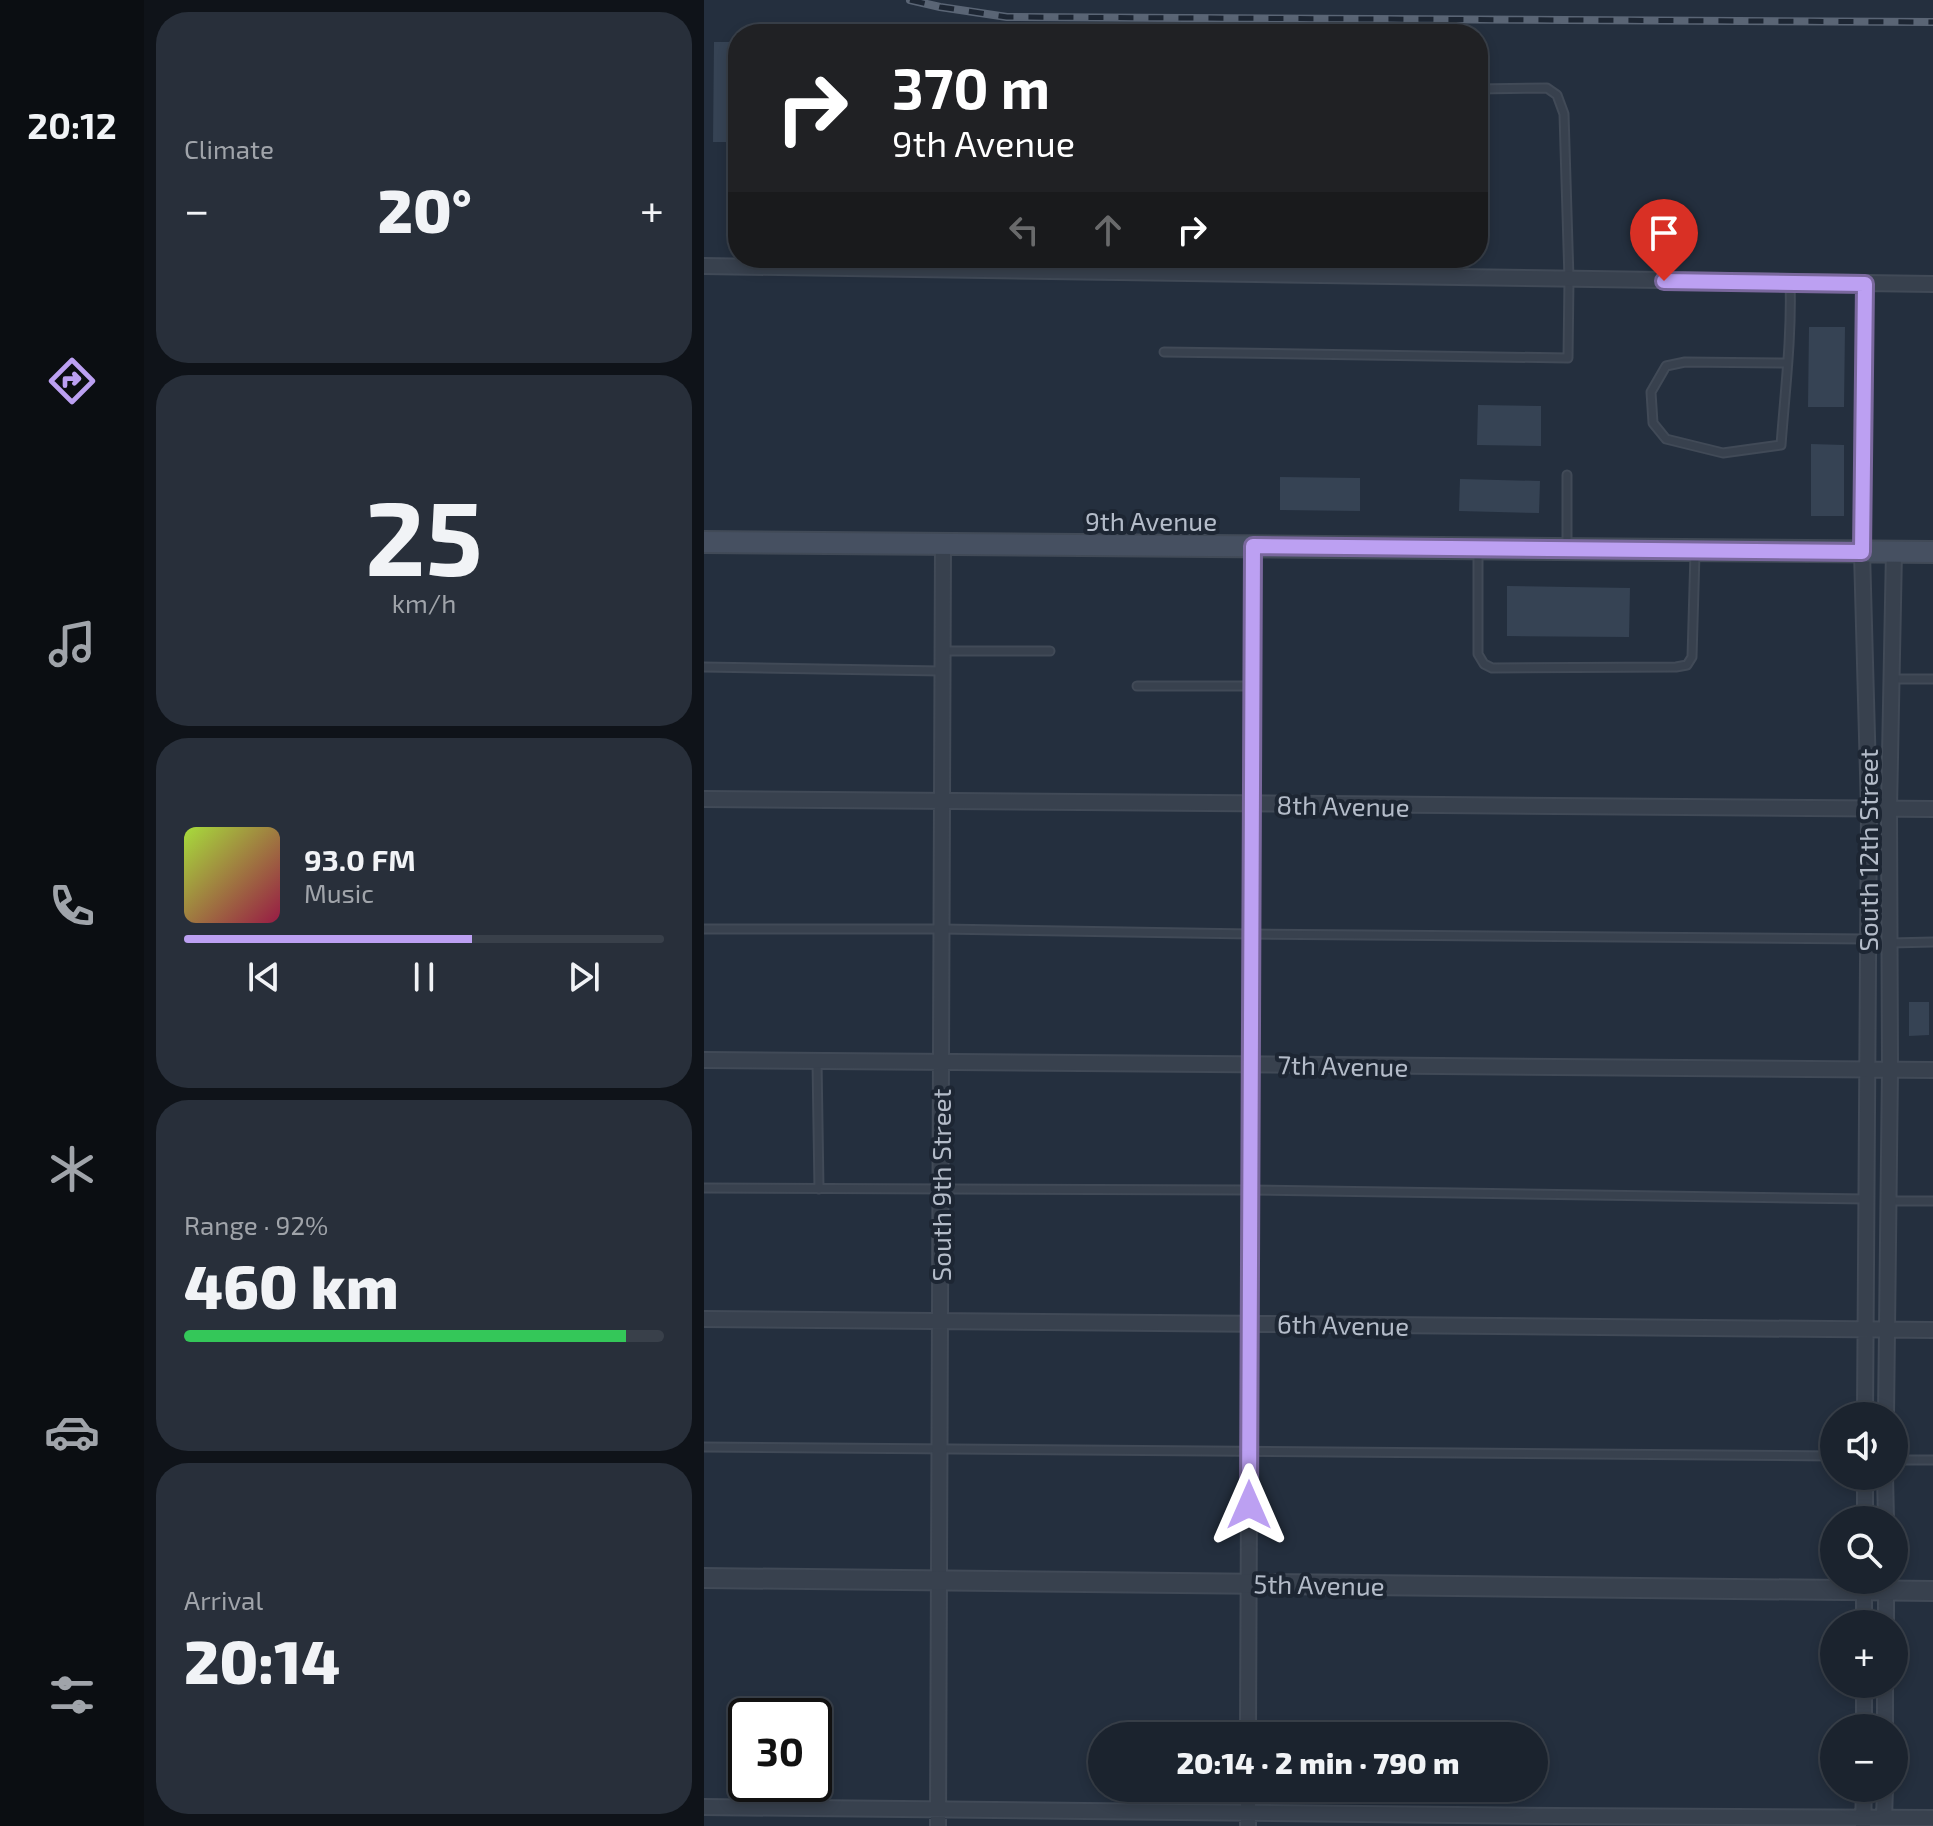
<!DOCTYPE html>
<meta charset="utf-8">
<style>
:root{--surface:#1b232e;--page:#282f3a;--text:#f1f3f6;--muted:#a0a4aa;--line:#39404a;--accent:#bca0f2}
body{margin:0;font-family:"Exo 2",sans-serif;background:var(--page);color:var(--text);height:100vh;display:flex;flex-direction:column;font-size:30px;white-space:nowrap}
*{box-sizing:border-box;margin:0}
p{font-size:26px;color:var(--muted)}
.icon{flex:none;width:44px;height:44px;fill:none;stroke:currentColor;stroke-width:2;stroke-linecap:round;stroke-linejoin:round}
.map{position:relative;flex:1;overflow:hidden}
.panel{display:flex;flex-direction:column;gap:12px;padding:12px;background:#0f1319;width:560px}
.panel>*{flex:none}
.banner{position:absolute;left:24px;top:24px;width:760px;height:244px;border-radius:32px;box-shadow:0 4px 12px #0003,0 0 0 2px var(--line);background:#202124;color:#fff;overflow:hidden}
.buttons{position:absolute;left:1116px;top:1402px;display:grid;gap:16px}
.buttons a{display:grid;place-items:center;width:88px;height:88px;border-radius:50%;background:var(--surface);box-shadow:0 4px 12px #0003,0 0 0 2px var(--line);font-size:40px}
.speed{position:absolute;left:24px;top:1698px;display:flex;gap:16px;font-size:40px;font-weight:700;text-align:center}
.speed>*{display:grid;place-content:center;width:104px;height:104px;border-radius:50%;background:var(--surface);box-shadow:0 4px 12px #0003,0 0 0 2px var(--line);line-height:1}
.speed .limit{border:4px solid #111;border-radius:12px;background:#fff;color:#111}
.pin{position:absolute;display:grid;place-items:center;width:68px;height:68px;color:#fff;margin:-82px -34px;border-radius:50% 50% 50% 0;rotate:-45deg;box-shadow:0 0 8px #0007}
.pin .icon{rotate:45deg}
.me{position:absolute;width:88px;margin:-44px;rotate:0deg;stroke-linejoin:round;filter:drop-shadow(0 0 6px #0008)}
.turn{display:flex;align-items:center;gap:28px;height:168px;padding:0 32px;font-size:36px}
.turn .icon{width:104px;height:104px;stroke-width:2.5}
.turn b{display:block;font-size:56px;line-height:68px}
.lanes{display:flex;align-items:center;height:76px;padding:0 32px;background:#0003;justify-content:center;gap:40px;direction:ltr}
.lanes .off{opacity:.35}
.big{font-size:60px;font-weight:800;line-height:1.1}
.panel .card{flex:1;display:flex;flex-direction:column;justify-content:center;gap:12px;min-width:0;padding:0 28px;border-radius:32px;background:var(--page)}
.panel .dial{align-items:center;gap:0}
.dial b{font-size:104px;line-height:1}
.song{display:flex;align-items:center;gap:24px}
.cover{width:96px;height:96px;border-radius:12px;background:linear-gradient(135deg,hsl(80 70% 55%),hsl(340 70% 35%))}
.played{height:8px;border-radius:4px;background:linear-gradient(90deg,var(--accent) 60%,var(--line) 60%)}
.keys{display:flex;justify-content:space-around;direction:ltr}
.heat{display:flex;justify-content:space-between;align-items:center;font-size:44px;direction:ltr}
.charge{height:12px;border-radius:6px;background:linear-gradient(90deg,#34c759 92%,var(--line) 0)}
.trip{position:absolute;left:384px;top:1722px;width:460px;height:80px;border-radius:40px;background:var(--surface);box-shadow:0 4px 12px #0003,0 0 0 2px var(--line);font-weight:800;line-height:80px;text-align:center}
main{display:flex;flex:1;min-height:0}
.tab-bar{display:flex;flex-direction:column;width:144px;justify-content:space-around;align-items:center;background:#0b0e12;color:var(--muted)}
.tab-bar .icon{width:56px;height:56px}
.tab-bar .selected{color:var(--accent)}
.tab-bar b{font-size:36px;color:var(--text)}
.map>svg:first-child{display:block}
.building{fill:#364354}
.lines{fill:none;stroke-linecap:round;stroke-linejoin:round}
.service-casing{stroke:#414a57;stroke-width:11}
.minor-casing{stroke:#414a57;stroke-width:18}
.tertiary-casing{stroke:#414a57;stroke-width:22}
.secondary-casing{stroke:#414a57;stroke-width:24}
.service{stroke:#38414e;stroke-width:7}
.minor{stroke:#38414e;stroke-width:14}
.tertiary{stroke:#38414e;stroke-width:18}
.secondary{stroke:#465061;stroke-width:20}
.rail-casing{stroke:#5a6575;stroke-width:8}
.rail{stroke:#1d2633;stroke-width:5;stroke-dasharray:15;stroke-linecap:butt}
.route-casing{stroke:#7a689d;stroke-width:20}
.route{stroke:#bca0f2;stroke-width:14}
.labels{text-anchor:middle;dominant-baseline:central;stroke-width:8;stroke-linejoin:round;paint-order:stroke}
.street-label{font-size:26px;fill:#b4bcc9;stroke:#1d2633}
</style>
<main>
<nav class="tab-bar">
<b>20:12</b>
<svg class="icon selected" aria-label="directions" viewBox="0 0 24 24"><path d="M12 3l9 9-9 9-9-9zM9 14v-3h6M13 9l2 2-2 2"/></svg>
<svg class="icon" aria-label="music" viewBox="0 0 24 24"><path d="M9 18V5l10-2v13"/><circle cx="6" cy="18" r="3"/><circle cx="16" cy="16" r="3"/></svg>
<svg class="icon" aria-label="phone" viewBox="0 0 24 24"><path d="M5 4h4l2 5-3 2q2 4 5 5l2-3 5 2v4C11 20 4 13 5 4z"/></svg>
<svg class="icon" aria-label="climate" viewBox="0 0 24 24"><path d="M12 3v18M4 7l16 10M4 17L20 7"/></svg>
<svg class="icon" aria-label="car" viewBox="0 0 24 24"><path d="M5 17H2v-5l4-1 3-4h7l3 4 3 1v5h-3M9 17h6M6 11h13"/><circle cx="7" cy="17" r="2"/><circle cx="17" cy="17" r="2"/></svg>
<svg class="icon" aria-label="filters" viewBox="0 0 24 24"><path d="M4 7h16M4 17h16"/><circle cx="9" cy="7" r="2"/><circle cx="15" cy="17" r="2"/></svg>
</nav>
<section class="panel">
<div class="card"><p>Climate</p>
<div class="heat"><a>−</a><b class="big">20°</b><a>+</a></div>
</div>
<div class="card dial"><b>25</b><p>km/h</p></div>
<div class="card">
<div class="song"><i class="cover"></i><div><b>93.0 FM</b><p>Music</p></div></div>
<div class="played"></div>
<div class="keys"><svg class="icon" aria-label="previous" viewBox="0 0 24 24"><path d="M18 5L8 12l10 7zM5 5v14"/></svg><svg class="icon" aria-label="pause" viewBox="0 0 24 24"><path d="M8 5v14M16 5v14"/></svg><svg class="icon" aria-label="next" viewBox="0 0 24 24"><path d="M6 5l10 7-10 7zM19 5v14"/></svg></div>
</div>
<div class="card"><p>Range · 92%</p><b class="big">460 km</b><div class="charge"></div></div>
<div class="card"><p>Arrival</p><b class="big">20:14</b></div>
</section>
<div class="map">
<svg width="1229" height="1826" viewBox="0 0 1229 1826">
<rect width="100%" height="100%" fill="#242f3e"/>
<path class="building" d="M10,42h24v100h-25z
M1105,327h36l-1,80h-36z
M774,405l63,1v40l-64,-1z
M1107,444l33,1v71h-33z
M576,477l80,1v33l-80,-1z
M756,479l80,2 -1,32 -80,-2z
M803,586l123,2 -1,49 -122,-1z
M1205,1002h20v33l-20,1z"/>
<g class="lines">
<defs>
<path id="service" d="M324,271v-13
M507,274v-16
M609,275l1,-17
M460,352l404,6 1,-79 -5,-165 -7,-19 -10,-7 -69,1
M1083,363l-102,-1 -19,4 -15,26 2,31 13,16 57,14 58,-8c4,-54 11,-109 9,-163
M863,547v-72
M774,551v103l6,10 8,4 184,-1 11,-2 5,-8 3,-104
M239,651h107
M0,667l237,4
M1187,679h42
M433,686h115
M0,929h238l309,5 617,5
M1186,943l43,-1
M113,1061l2,128
M0,1188l546,2 616,9
M1185,1201h44
M0,1447l1130,9
M1190,1460h39"/>
<path id="minor" d="M0,266l1229,18
M1161,284l-3,268 7,258 -4,606
M0,799l1229,10
M0,1060l1229,10
M0,1319l1229,11
M1182,1416l4,-346 -1,-261 5,-258
M1181,1476l1,44
M1161,1520v-44
M1160,1624v-44
M1182,1624v-44
M1160,1728v-44
M1181,1728v-44
M544,1736l5,-1190
M0,1807l854,9 375,2
M1180,1818l1,-30
M234,1826l5,-1282
M544,1826v-38
M1159,1826l1,-38"/>
<path id="tertiary" d="M0,1578l1229,13"/>
<path id="secondary" d="M0,542l1229,10"/>
</defs>
<use href="#service" class="service-casing"/>
<use href="#minor" class="minor-casing"/>
<use href="#tertiary" class="tertiary-casing"/>
<use href="#secondary" class="secondary-casing"/>
<use href="#service" class="service"/>
<use href="#minor" class="minor"/>
<use href="#tertiary" class="tertiary"/>
<use href="#secondary" class="secondary"/>
<defs>
<path id="rail" d="M206,0l30,7 67,10 926,5"/>
</defs>
<use href="#rail" class="rail-casing"/>
<use href="#rail" class="rail"/>
</g>
<g class="lines">
<defs>
<path id="route" d="M545,1505l4,-959 609,6 3,-268 -201,-3"/>
</defs>
<use href="#route" class="route-casing"/>
<use href="#route" class="route"/>
</g>
<g class="labels">
<g class="street-label">
<text x="447" y="520">9th Avenue</text>
<text transform="translate(639 805) rotate(1)">8th Avenue</text>
<text transform="translate(1163 850) rotate(-90)">South 12th Street</text>
<text transform="translate(639 1065) rotate(1)">7th Avenue</text>
<text transform="translate(236 1185) rotate(-90)">South 9th Street</text>
<text transform="translate(639 1324) rotate(1)">6th Avenue</text>
<text transform="translate(615 1584) rotate(1)">5th Avenue</text>
</g>
</g>
</svg>
<div class="buttons">
<a><svg class="icon" aria-label="sound" viewBox="0 0 24 24"><path d="M4 9h4l5-4v14l-5-4H4zM17 9q2 3 0 6"/></svg></a>
<a><svg class="icon" aria-label="search" viewBox="0 0 24 24"><circle cx="10" cy="10" r="6"/><path d="M15 15l6 6"/></svg></a>
<a>+</a>
<a>−</a>
</div>
<div class="speed"><div class="limit">30</div></div>
<div class="pin" style="left:960px;top:281px;background:#d93025"><svg class="icon" aria-label="arrive" viewBox="0 0 24 24"><path d="M6 21V4h12l-3 4 3 4H6"/></svg></div>
<svg class="me" style="left:545px;top:1505px" viewBox="-20 -20 40 40"><path d="M0-17L14 15 0 8-14 15z" fill="#bca0f2" stroke="#fff" stroke-width="4"/></svg>
<div class="trip">20:14 · 2 min · 790 m</div>
<div class="banner">
<div class="turn"><svg class="icon" aria-label="right" viewBox="0 0 24 24"><path d="M7 20v-9h11M14 6l5 5-5 5"/></svg><div><b>370 m</b>9th Avenue</div></div>
<div class="lanes"><svg class="icon off" aria-label="left" viewBox="0 0 24 24"><path d="M17 20v-9H6M10 6l-5 5 5 5"/></svg><svg class="icon off" aria-label="ahead" viewBox="0 0 24 24"><path d="M12 20V5M6 11l6-6 6 6"/></svg><svg class="icon" aria-label="right" viewBox="0 0 24 24"><path d="M7 20v-9h11M14 6l5 5-5 5"/></svg></div>
</div>
</div>
</main>
